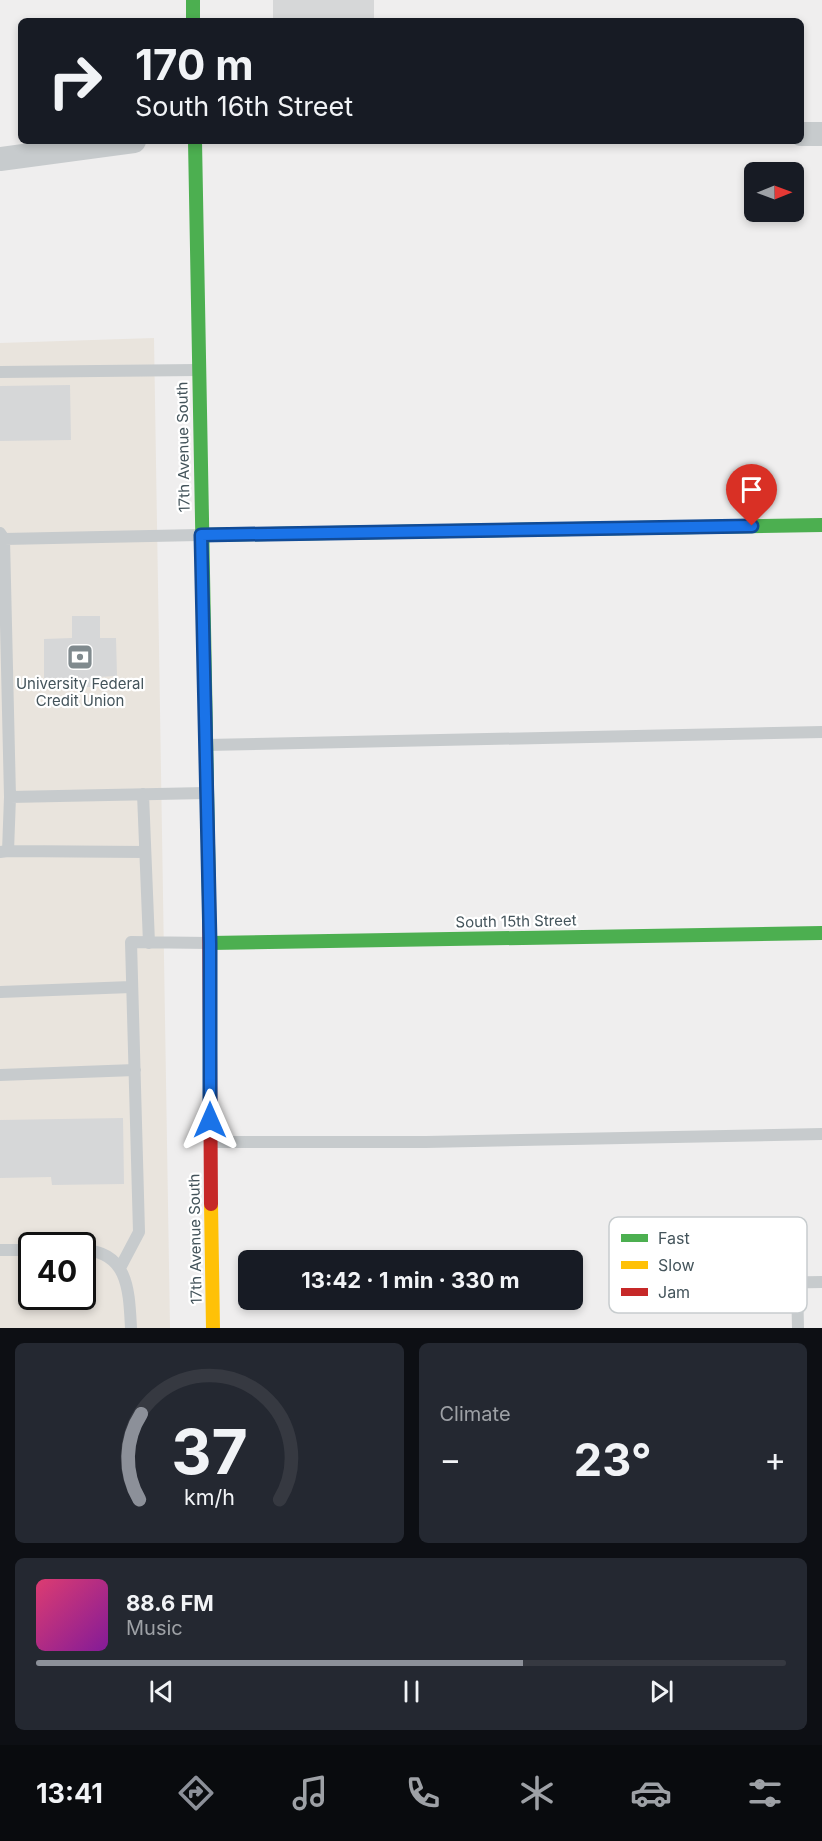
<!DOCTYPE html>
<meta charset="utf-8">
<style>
:root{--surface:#171b24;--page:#242831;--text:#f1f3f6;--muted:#9ea1a6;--line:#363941;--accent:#8c9099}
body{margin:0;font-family:Inter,sans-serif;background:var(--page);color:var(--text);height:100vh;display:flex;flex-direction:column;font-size:22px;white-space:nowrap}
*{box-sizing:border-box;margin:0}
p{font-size:20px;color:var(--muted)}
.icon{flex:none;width:33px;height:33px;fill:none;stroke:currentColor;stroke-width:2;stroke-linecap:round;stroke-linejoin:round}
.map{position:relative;height:1328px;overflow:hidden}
.sheet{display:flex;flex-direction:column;gap:15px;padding:15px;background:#0d0f14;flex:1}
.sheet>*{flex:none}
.banner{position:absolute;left:18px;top:18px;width:786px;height:126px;border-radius:9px;box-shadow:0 3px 9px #0003;background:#171b24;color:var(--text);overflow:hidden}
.needle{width:39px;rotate:89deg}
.fabs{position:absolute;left:744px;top:162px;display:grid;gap:12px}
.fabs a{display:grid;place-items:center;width:60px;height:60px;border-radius:9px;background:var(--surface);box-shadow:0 3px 9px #0003;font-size:30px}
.speed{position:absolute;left:18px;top:1232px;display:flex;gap:12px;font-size:30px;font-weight:700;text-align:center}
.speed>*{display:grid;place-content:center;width:78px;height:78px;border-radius:50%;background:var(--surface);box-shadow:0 3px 9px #0003;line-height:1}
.speed .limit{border:3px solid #111;border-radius:9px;background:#fff;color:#111}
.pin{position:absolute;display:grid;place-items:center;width:51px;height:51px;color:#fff;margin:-62px -26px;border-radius:50% 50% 50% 0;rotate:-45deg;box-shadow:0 0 6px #0007}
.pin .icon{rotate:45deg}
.me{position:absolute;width:66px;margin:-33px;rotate:0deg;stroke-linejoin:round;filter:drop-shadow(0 0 4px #0008)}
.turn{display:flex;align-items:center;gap:21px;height:126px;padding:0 18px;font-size:27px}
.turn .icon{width:78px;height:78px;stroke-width:2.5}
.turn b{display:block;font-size:42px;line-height:51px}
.big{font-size:45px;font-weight:700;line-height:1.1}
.sheet .tile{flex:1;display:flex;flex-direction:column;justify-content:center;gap:9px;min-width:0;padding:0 21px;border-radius:9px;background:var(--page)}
.sheet .dial{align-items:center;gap:0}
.dial svg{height:156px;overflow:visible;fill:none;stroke:var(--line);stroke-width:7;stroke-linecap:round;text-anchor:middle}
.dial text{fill:var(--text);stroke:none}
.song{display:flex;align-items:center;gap:18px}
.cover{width:72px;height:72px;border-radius:9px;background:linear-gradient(135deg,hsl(340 70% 55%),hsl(290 70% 35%))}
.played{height:6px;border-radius:3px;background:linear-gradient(90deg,var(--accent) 65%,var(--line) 65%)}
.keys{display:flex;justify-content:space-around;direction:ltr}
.heat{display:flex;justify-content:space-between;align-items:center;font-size:33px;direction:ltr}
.sheet .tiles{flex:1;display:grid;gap:15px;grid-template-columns:1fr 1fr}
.tile:last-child{grid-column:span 2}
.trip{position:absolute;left:238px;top:1250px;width:345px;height:60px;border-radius:9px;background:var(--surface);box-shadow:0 3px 9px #0003;font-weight:700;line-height:60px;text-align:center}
.menu{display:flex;height:96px;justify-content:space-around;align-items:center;background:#090b0e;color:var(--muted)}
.menu .icon{width:42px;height:42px}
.menu .active{color:var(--accent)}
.menu b{font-size:27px;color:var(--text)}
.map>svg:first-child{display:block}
.commercial{fill:#e9e4dd;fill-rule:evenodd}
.building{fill:#d6d7d8}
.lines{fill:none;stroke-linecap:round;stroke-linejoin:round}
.lane{stroke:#c7cbcd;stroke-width:12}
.street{stroke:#c7cbcd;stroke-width:24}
.fast{stroke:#4caf50;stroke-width:14}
.slow{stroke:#ffc107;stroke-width:14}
.jam{stroke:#c62828;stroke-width:14}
.route-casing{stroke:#114b97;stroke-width:15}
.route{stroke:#1a73e8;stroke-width:10}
.labels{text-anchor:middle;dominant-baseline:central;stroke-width:4.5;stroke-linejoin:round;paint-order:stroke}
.street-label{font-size:15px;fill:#44545b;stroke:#fff}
.poi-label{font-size:15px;fill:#44545b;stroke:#fff}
.key{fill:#fff;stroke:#c7ccce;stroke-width:1.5}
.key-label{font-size:16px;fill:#44545b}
</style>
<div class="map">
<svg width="822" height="1328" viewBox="0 0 822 1328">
<rect width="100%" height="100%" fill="#efeeee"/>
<path class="commercial" d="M154,338l16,990h-170v-985zM32,1245h50v51h-50z"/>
<path class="building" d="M273,0h101v21h-101z
M70,385l1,55 -71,1v-55z
M72,616h28v22h16l1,38 -18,1v10h-25l-1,-9h-29v-39l28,-1z
M123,1118l1,66 -72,1 -1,-8 -51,1v-58z"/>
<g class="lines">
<path class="lane" d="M0,372l197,-2
M0,533l4,6 6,258 -2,54 -8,1
M4,539l195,-4
M206,745l616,-13
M143,794l6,149
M10,797l196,-4
M8,851l137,1
M0,992l131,-5
M0,1075l135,-5
M212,1142h214l396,-8
M0,1250h32
M82,1250c47,1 47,42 49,78
M120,1268l19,-36 -8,-290 78,1
M797,1282l1,46
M758,1283l64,-1"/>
<path class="street" d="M801,134h21
M0,159l134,-18"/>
<path class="fast" d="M193,0v21
M195,141l14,756
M201,535l621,-10
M210,943l612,-10"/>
<path class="slow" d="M211,1204l2,124"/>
<path class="jam" d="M209,897l2,307"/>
</g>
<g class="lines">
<defs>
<path id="route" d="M210,1120v-177l-9,-408 551,-9"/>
</defs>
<use href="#route" class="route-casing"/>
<use href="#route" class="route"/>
</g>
<defs>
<symbol id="bank-square" viewBox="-11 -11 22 22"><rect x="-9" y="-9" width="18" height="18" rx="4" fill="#808a8e" stroke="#fff"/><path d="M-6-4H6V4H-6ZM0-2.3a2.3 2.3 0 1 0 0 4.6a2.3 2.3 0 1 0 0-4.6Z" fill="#fff"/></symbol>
</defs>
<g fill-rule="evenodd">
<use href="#bank-square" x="65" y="642" width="30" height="30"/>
</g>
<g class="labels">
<g class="street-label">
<text transform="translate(183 447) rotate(-91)">17th Avenue South</text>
<text transform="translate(516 921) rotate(-1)">South 15th Street</text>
<text transform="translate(195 1239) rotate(-91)">17th Avenue South</text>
</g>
<g class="poi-label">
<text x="80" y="683">University Federal<tspan x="80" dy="17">Credit Union</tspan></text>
</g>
</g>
<rect x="609" y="1217" width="198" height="96" rx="9" class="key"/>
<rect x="621" y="1234" width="27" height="8" fill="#4caf50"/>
<rect x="621" y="1261" width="27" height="8" fill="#ffc107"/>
<rect x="621" y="1288" width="27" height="8" fill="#c62828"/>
<g class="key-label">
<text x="658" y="1244">Fast</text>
<text x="658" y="1271">Slow</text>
<text x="658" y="1298">Jam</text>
</g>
</svg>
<div class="fabs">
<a><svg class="needle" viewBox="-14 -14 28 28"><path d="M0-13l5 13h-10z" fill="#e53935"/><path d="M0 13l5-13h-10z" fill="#9ea1a6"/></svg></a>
</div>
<div class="speed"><div class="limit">40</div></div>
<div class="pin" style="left:752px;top:526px;background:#d93025"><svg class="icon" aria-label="arrive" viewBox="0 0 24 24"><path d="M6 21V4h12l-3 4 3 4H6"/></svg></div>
<svg class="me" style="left:210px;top:1120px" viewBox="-20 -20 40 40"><path d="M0-17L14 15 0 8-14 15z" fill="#1a73e8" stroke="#fff" stroke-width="4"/></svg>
<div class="trip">13:42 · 1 min · 330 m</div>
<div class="banner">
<div class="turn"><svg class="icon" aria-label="right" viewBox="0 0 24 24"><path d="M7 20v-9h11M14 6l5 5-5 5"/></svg><div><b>170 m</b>South 16th Street</div></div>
</div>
</div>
<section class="sheet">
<div class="tiles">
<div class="tile dial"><svg viewBox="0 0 100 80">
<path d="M14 69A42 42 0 1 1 86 69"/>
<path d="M14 69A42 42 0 0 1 15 25" stroke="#8c9099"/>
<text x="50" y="56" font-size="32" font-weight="700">37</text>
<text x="50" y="72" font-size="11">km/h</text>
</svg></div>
<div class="tile"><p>Climate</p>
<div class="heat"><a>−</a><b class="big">23°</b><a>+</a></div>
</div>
<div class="tile">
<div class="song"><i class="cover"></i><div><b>88.6 FM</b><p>Music</p></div></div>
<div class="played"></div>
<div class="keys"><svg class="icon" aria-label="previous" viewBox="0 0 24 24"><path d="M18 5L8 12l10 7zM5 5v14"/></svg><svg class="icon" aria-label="pause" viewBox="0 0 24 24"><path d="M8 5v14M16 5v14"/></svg><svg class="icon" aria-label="next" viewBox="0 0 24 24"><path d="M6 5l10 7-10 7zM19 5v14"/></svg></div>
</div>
</div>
</section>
<nav class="menu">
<b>13:41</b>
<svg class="icon active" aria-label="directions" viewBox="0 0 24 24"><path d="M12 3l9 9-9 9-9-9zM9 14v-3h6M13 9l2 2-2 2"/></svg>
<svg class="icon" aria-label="music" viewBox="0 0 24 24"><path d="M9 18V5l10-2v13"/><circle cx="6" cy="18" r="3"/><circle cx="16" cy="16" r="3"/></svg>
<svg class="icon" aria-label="phone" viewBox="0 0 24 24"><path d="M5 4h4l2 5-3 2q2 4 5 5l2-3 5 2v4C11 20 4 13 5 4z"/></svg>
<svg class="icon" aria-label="climate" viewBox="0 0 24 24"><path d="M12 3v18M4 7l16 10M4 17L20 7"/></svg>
<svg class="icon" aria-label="car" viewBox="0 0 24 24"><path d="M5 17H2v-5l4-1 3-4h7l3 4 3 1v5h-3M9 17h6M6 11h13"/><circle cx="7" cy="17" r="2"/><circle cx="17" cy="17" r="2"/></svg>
<svg class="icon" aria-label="filters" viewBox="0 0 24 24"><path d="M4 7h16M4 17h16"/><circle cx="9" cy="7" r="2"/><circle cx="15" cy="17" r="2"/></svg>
</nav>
